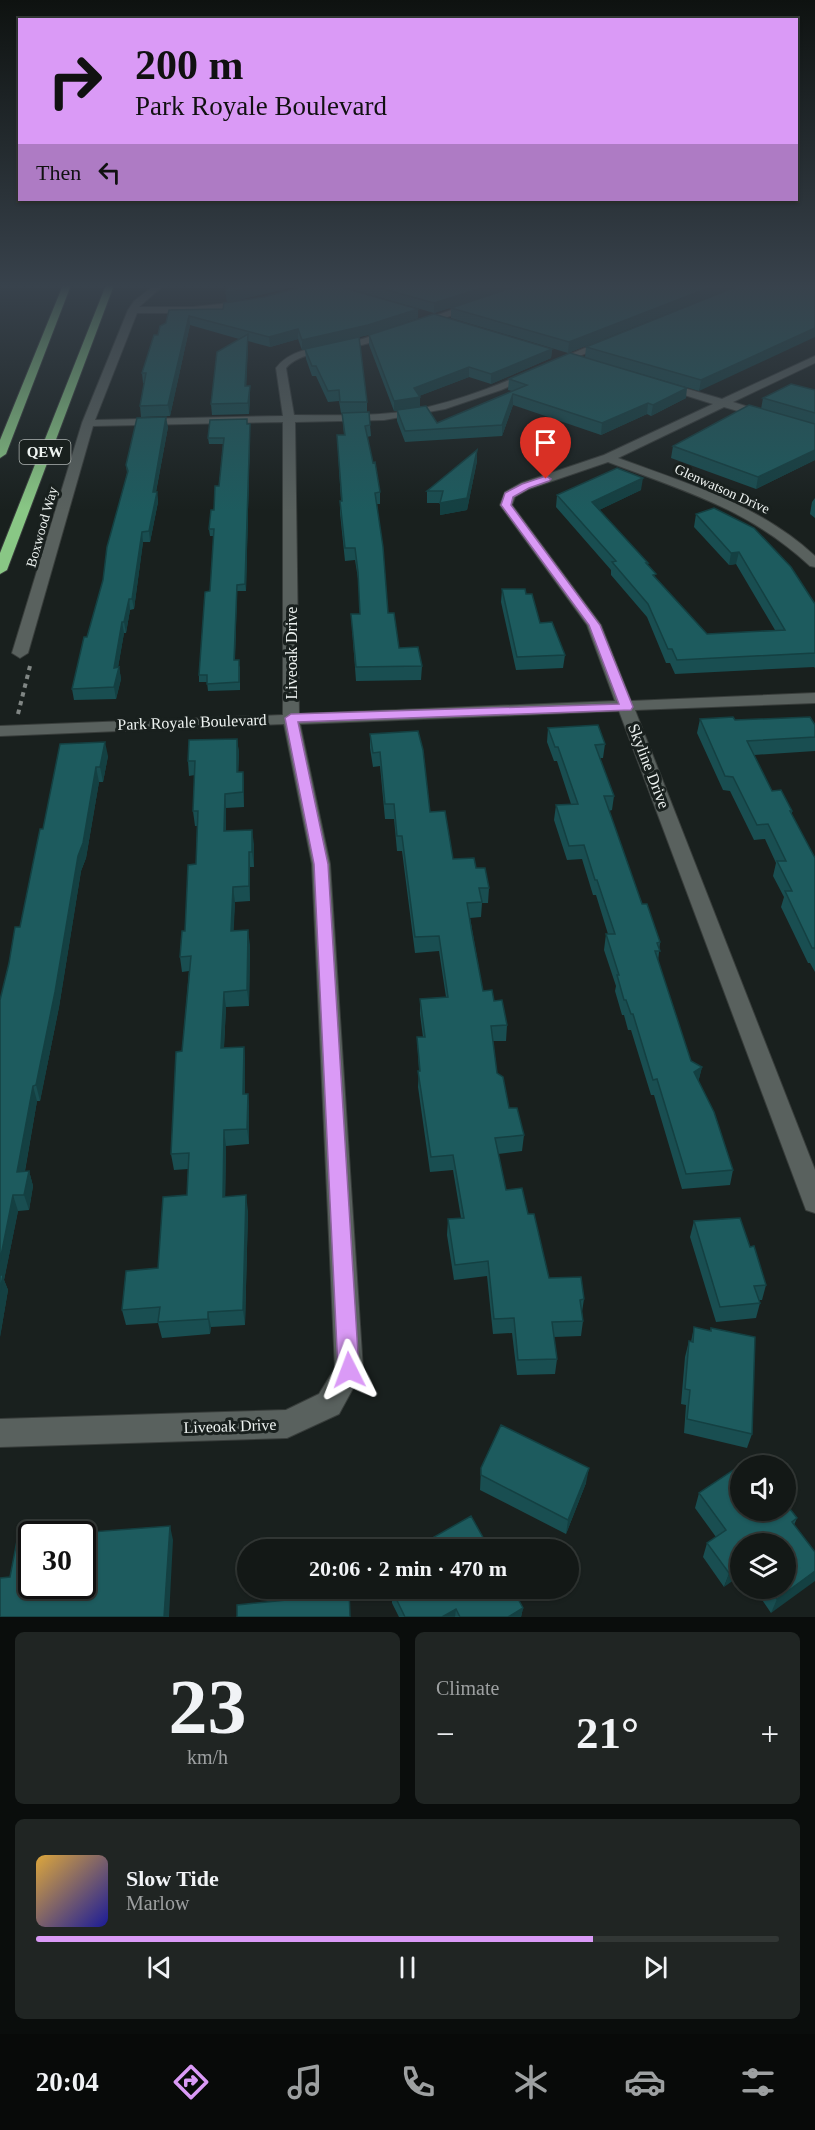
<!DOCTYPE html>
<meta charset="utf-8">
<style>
:root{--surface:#131816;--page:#202523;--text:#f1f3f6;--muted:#9da0a1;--line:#323735;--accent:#da9af6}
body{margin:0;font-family:Georgia,serif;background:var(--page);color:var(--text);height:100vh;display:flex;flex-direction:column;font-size:22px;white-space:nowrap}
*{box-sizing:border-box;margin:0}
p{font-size:20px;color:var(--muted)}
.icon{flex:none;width:33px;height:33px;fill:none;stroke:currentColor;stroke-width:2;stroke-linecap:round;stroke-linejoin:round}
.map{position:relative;height:1617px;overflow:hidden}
.sheet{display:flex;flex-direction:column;gap:15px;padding:15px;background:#0a0d0c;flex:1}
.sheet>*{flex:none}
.hud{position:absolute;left:18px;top:18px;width:780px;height:183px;border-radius:0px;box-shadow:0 2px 4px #0004,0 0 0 2px var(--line);background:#da9af6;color:#111;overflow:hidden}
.buttons{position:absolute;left:730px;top:1455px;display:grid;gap:12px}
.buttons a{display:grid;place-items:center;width:66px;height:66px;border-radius:50%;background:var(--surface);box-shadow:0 2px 4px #0004,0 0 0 2px var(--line);font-size:30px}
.speed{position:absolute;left:18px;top:1521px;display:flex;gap:12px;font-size:30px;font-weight:700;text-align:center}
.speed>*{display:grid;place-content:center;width:78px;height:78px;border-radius:50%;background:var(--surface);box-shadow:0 2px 4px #0004,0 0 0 2px var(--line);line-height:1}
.speed .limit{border:3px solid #111;border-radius:9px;background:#fff;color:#111}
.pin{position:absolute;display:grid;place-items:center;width:51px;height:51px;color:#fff;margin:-62px -26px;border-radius:50% 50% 50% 0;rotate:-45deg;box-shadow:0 0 6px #0007}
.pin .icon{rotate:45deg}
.me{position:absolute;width:66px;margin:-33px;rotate:357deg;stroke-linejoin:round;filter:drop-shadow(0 0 4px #0008)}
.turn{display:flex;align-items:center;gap:21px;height:126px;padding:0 18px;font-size:27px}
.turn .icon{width:78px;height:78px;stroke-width:2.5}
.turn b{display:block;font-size:42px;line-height:51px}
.then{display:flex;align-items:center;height:57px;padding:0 18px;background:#0003;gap:12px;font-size:22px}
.big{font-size:45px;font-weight:700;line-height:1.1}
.sheet .tile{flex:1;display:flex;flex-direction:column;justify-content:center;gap:9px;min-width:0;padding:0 21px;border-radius:9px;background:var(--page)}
.sheet .dial{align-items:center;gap:0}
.dial b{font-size:78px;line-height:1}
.song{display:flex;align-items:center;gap:18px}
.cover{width:72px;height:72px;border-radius:9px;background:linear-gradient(135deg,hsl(40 70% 55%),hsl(240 70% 35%))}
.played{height:6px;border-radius:3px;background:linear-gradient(90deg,var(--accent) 75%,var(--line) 75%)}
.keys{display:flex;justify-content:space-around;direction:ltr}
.heat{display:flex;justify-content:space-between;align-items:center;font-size:33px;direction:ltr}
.sheet .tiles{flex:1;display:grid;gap:15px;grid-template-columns:1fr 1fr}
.tile:last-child{grid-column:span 2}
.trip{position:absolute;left:237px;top:1539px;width:342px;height:60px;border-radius:30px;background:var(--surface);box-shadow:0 2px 4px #0004,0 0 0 2px var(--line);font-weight:700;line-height:60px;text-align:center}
.dock{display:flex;height:96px;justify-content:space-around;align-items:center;background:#080a09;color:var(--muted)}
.dock .icon{width:42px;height:42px}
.dock .active{color:var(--accent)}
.dock b{font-size:27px;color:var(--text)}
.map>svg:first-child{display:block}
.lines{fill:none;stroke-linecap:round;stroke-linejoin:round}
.minor-casing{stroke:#383d3b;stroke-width:2}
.highway-casing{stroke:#383d3b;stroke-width:2}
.path{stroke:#808684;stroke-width:4;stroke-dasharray:4.5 4.5;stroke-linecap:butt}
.minor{fill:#59615e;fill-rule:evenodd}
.highway{fill:#89c785;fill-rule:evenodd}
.wall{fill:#194e51;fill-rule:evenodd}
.shaded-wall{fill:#144042}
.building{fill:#1d5b5e;stroke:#144042;stroke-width:1.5;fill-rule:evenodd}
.route{fill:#da9af6;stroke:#8e64a0;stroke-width:1.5}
.labels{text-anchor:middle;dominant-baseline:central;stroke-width:6;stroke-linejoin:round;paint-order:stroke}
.far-street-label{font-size:14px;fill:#eef3f1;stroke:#19201e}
.shield{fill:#19201e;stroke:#aeb4b2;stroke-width:1.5}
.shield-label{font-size:15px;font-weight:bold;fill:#eef3f1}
.street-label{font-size:16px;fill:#eef3f1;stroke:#19201e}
</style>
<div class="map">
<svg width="815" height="1617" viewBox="0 0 815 1617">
<rect width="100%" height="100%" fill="#19201e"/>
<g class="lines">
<defs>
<path id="minor" d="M155,285h9l-25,22h54l55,-6 5,3 -5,3 -55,6h-56l-42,107 188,-4 -7,-48c17,-23 53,-21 79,-27 12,-3 24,-8 36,-11l3,1v4c-13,5 -27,9 -41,12 -20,5 -53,4 -67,21l8,47c40,0 81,2 120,-5 66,-13 128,-45 190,-70l8,2 -111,48 -56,19 -61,11 -89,2 4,292 316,-13 -28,-76 -87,-120 5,-13 16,-9 83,-28 109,-51 -54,-17v-4h8l55,16 93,-43v7l-82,39 37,12v4h-8l-38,-11 -106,51c70,26 141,46 197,98v11l-5,-1c-61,-57 -126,-75 -202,-104l-79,27 -14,8 -3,8 89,120 30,76 184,-8v10l-180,7 180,460v43l-9,-3 -3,-8 -184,-491 -319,13 30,140 33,506 -24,44 -52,24 -287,9v-28l286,-9 33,-16 16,-26 -23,-504 -28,-140 -284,12v-10l283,-11v-293l-190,4 -65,227 -8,5 -8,-5 70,-230 46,-113 6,-9z
M474,302l5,3 -2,2 -54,18 -8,-2z"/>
<path id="highway" d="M63,285h8l-65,169 -6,4v-18z
M106,285h8l-107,285 -7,4v-21z"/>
</defs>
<use href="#minor" class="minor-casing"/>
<use href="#highway" class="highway-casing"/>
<path class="path" d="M18,714l12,-48"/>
<use href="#minor" class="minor"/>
<use href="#highway" class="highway"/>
</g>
<path class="wall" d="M227,285h107l84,33 -50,17 -9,2 8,65v10l3,13 1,11 -4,1 13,55v12h-3l11,109 11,35 23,18 -1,14 -65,1 -5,-67h9l-1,-29 -4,-25 -10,1 -5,-48v-12h1l-4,-66h7l-2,-22h-1l-2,-12 -11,1 -12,-26h-4l-6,-17 -1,-10 -3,1 -4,-11 -28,8 -22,-6 -2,45 4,11 -1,17 -37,1 -1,-11 28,-65 -49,-14 -20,91 -29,1 -1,-11 4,-23h-1l-1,-10 16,-38 8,-12 3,-13 54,-1 4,-7 -1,-9zM304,286l-40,11 -36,5 65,-15z
M336,285h402l-170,68 -117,-35v-10l50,-17 -67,22z
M740,285l-41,106 -85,-25 72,32 -35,18 -4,-2 -46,21 -88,-30 -11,31 -97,6 -8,-21v-10h-3l-25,-66v-10l183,14 -1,9 -60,26 -22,-7 -50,19 1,11 17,16 75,-32 -4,-1 1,-11 76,-22 1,-10z
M815,390v70l-59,29 -85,-31 2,-12 88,-37 2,-11z
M248,424h2v6l-4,161h-9l-2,69 5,7v23l-32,1 -1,-9h-8v-7l11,-84 4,-55h-4l-1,-7 10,-43 4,-42h-14l-1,-6z
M168,427l-12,65h1l1,10 -8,40h-7l-9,67 -4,1 -4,23h-2l-6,34h1l2,12 -5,20 -42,1 -2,-11 31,-109 24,-107 -1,-8z
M477,450v11l-10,49 -27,5v-12h-13v-12z
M641,490l-42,20 49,55 8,13 51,56 68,-4 -39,-66 -7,1 -35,-38 2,-13 119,90v64l-1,-1 -139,7 -5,-11h-4l-19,-46 -36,-42v-5l-55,-63 1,-12z
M815,498v20l-5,-4 2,-12z
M502,589l24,5 14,29 25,32 -2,13 -47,2 -15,-68z
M700,719l115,6v26l-61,4 18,36 20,20v4l23,43v114l-5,-9h-2l-27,-56 3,-10 -11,-21 3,-13 -11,-24 -11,1 -24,-49 -7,-1 -26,-57z
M548,728l57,16 -2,14h-3l14,38 -2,14 -3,1 33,93 18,38 -2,20 33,99 11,6 -4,15 35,88 -3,15 -48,4 -28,-94h-3l-20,-65h-3l-4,-15h-2l-7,-24 1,-5 -12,-36 2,-16h2l-12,-39h-3l-11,-36 -15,1 -13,-40 2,-15 15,-1 -14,-43h-3l-7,-19z
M370,734l60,78 23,47 23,9 13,20 -1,15h-6l-1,14 -11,1 13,73 11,10 13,24 -1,16h-13l4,32 12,35 15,27 -2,16 -24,3 8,36 22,24 21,64 35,21 -2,13 1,9 -2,15 -27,1 3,22 -2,15 -38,1 -5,-42 -19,1 -6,-58 -33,4 -7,-45 1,-16 13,-1 -8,-48 -23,2 -12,-85 1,-16 -2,-34h6l-3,-23v-15l26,-2 -7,-46 -24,2 -13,-102h-5l-3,-32h-9l-5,-53 -7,1 -3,-19z
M237,739l2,14 -1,19h5l1,14v21l-18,1v23l28,13v23h-4v34l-15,1 -2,29 17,14 -1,61 -23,1 -2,41 20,-1 1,15v32h3l1,15v35l-23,2 -1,51 23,14 -3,114 -34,2 -1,7 -48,4 -4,-15 -32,2 -4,-15 36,-42 29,-73 1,-26 -14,1 -3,-16 11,-103 7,-80 -7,1 -2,-15 5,-26 11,-67 1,-38h-2l-2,-15 2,-36 -6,1 -1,-15z
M60,744l48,12 -5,26h-4l-13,76 -5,13 -22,136 -19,94h-3l-12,70h4l4,15 -4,24 -11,1 -14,69 4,10 -8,47 20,-410 23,-98z
M694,1221l56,26 16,38 -4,15h-3l1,3 -4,15 -40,4 -26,-85z
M694,1327l16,4 1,-3 41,106 -5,14 -63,-15 2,-28 -5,-1 4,-47 4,-16 2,1z
M481,1468l105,15 -20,51 -86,-44z
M699,1493l98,25 -3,7 21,27 -44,61 -17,-25h32l-45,-44 -17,43 -21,-30 4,-14 9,-6 -21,-29z
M427,1541l63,9h-63z
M392,1590l131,18 -2,9h-122l-7,-14z"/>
<path class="shaded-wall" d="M263,285h52l-22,2 -66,16 -1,-10z
M492,285h29l-87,28v-10z
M716,285h22l-170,68 1,-11z
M418,309v9l-50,17 -66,15v-10z
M189,316l1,9 -20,91 -2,-11z
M815,328v9l-116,54 2,-11z
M298,329v10l-28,8 -1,-10z
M248,334v10l-2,53 -1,-11z
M552,349l-1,9 -60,26v-10z
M469,367v10l-55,21 6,-1v11l-26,3v-10l20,-13z
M250,386v11l-1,17 -1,-11z
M687,388l-1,10 -35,18 2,-11z
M513,394v11l-11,31v-11z
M648,403l-1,11 -46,21 1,-12z
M166,417l2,10 -14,75 -1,-10z
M250,424v6l-4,161 -1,-7z
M477,450v11l-10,49 -27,5v-12z
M815,450v10l-59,29 2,-12z
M643,478l-2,12 -50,24 1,-12z
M157,492l1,10 -8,40 -1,-11z
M142,532l1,10 -9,67 -2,-10z
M739,552l-3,12 -7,1 2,-12z
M129,599l1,11 -4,23 -2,-11z
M122,622l2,11 -8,46 -2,-11z
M119,667l2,12 -5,20 -2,-12z
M237,739l2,14 -1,33 -1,-14z
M105,742l3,14 -5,26 -3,-15z
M96,767l3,15 -13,76 -5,13 -22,136 -19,94 -4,-16 42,-229z
M243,772l1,14v21l-1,-15z
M225,794l1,14v38l-2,-15z
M252,830l2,14v23l-2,-15z
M249,852l1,15v34l-1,-15z
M233,887l2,15 -2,45 -2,-16z
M248,930l2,15 -1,61 -2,-16z
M224,992l2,15 -3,57 -2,-16z
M244,1047l1,15v48l-2,-16z
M702,1067l-4,16 -4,-11z
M33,1086l4,15 -15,86 -5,-15z
M248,1094l1,15v35l-2,-15z
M224,1130l2,16 -1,67 -2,-16z
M29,1171l4,15 -4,24 -5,-15z
M13,1195l5,16 -14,69 4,10 -8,47v-76z
M246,1195l2,16 -3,114 -2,-15z
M208,1312l3,15 -1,7 -2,-15z
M589,1468l-3,15 -20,51 2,-14z
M80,1521l5,14 -7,-2z
M170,1526l3,14 -4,77h-5z
M741,1565v10l-17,12 5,-14z
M815,1571v10l-44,32 6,-14z
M523,1608l-2,9h-13z
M456,1609l-1,8h-13z"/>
<path class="building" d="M227,285h36l-37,8z
M309,285h25l84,24 -50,16 -66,15 -4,-11 -29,8 -80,-21 -21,89 -28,1 6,-33h-4l12,-38h4l2,-9 6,-3 3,-13 54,-1 1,-6 40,-6z
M369,285h123l-58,18z
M520,285h196l-147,57 -118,-34z
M740,285h75v43l-114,52 -115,-33z
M434,314l118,35 -61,25 -22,-7 -55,21 6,9 -26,4 -25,-66z
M248,334l-3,52h5l-2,17 -37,1 6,-52z
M359,337l8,65h-27l-1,-12 -11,1 -12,-25h-4l-7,-17z
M570,353l117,35 -34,17 -5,-2 -46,20 -89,-29 -11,31 -97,6 -8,-21 29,-4 11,17 90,-38 -18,-6z
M791,384l24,6v23l-52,-15z
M749,405l66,19v26l-57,27 -85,-31z
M369,412l1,13 -5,1 8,37 2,-1 5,30 -5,1 8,54 5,66h6l5,35 19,-1 4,19 -66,1 -5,-53h9l-2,-42 -3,-24h-10l-5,-47h2l-5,-66h8l-3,-22z
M166,417l-13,75h4l-8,39 -7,1 -10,67h-3l-5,23h-2l-8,46 5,-1 -5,20 -42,2 12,-52h3l16,-57 4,-33 21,-76 -2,-6 11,-47z
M247,419v5h3l-5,160 -8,1 -3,75h5v22l-32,2v-9h-8l6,-83 5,-1 4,-62h-5l2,-19h3l1,-24h4l5,-48h-16l2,-18z
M477,450l-10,48 -27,5 3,-12h-16z
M617,468l26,10 -51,24 56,61h-2l10,11 -3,1 54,59 78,-4 -46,-78 -8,1 -35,-39 18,-6 40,20 37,39 24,37v49l-138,7 -5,-11h-4l-20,-45 -36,-42 4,-1 -59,-66z
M502,589h23l1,5h6l8,29 12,-1 13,33 -48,2z
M733,717l2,3 75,-3 5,8v12l-68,4 25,50 9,-1 11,21h-2l25,47v91l-1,-1h-2l-27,-57h7l-15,-30h9l-18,-37 -11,1 -24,-48 -8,-1 -25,-57z
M598,725l7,19 -10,1 19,51h-10l38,108h5l13,38 -3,1 3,8h-5l36,110 11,6 -8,5 20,40 19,58 -47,4 -29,-95 -4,1 -20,-66h-2l-5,-14h-2l-7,-25h2l-13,-41h9l-18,-54h-2l-11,-35 -15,1 -13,-41 22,-1 -20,-57h-3l-7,-19z
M418,731l5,19 7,62 15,-1 8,48 21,-1 2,10h9l4,20h-10l3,14 -15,1 5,30 11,58 9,-1 2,11 8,-1 5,25 -16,1 6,47 6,4 6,31h8l7,27 -29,3 11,52 16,-2 6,26h6l15,64 32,-1 3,22 -4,1 3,21 -31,1 5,37 -39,1 -4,-42 -20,1 -6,-58 -33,4 -7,-46 16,-1 -11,-63 -22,2 -13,-86h2l-3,-34h8l-5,-38 28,-2 -9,-61 -24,1 -13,-101h-5l-3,-32h-9l-5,-52 -7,1 -3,-19z
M237,739v33h6v20l-18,2 -1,37 28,-1v22h-3v34l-16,1 -2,44 17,-1 -1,60 -23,2 -3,56 23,-1 -1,47h5l-1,35 -23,1 -1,67 23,-2 -3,115 -35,2v7l-50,3 2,-15 -38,3 4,-39 32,-3 5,-71 24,-2 2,-42 -18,1 5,-102 6,-1 9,-95 -11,1 2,-26h3l3,-66 8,-1 2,-53h-5l2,-50h-7l1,-21z
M105,742l-5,25h-4l-13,76 -5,13 -23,136 -19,93 -3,1 -16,86 12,-1 -5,24h-11l-13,66v-261l9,-37 6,-36h5l20,-98h3l17,-85z
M740,1218l10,29 4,-1 12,39 -12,1 6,17 -40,4 -26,-86z
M0,1275h3l-3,16z
M694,1327l17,4v-3l44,9 -3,97 -65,-15 3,-29 -5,-1 4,-48 4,1z
M501,1425l88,43 -21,52 -87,-45v-7z
M750,1459l6,7h-15v44h45v-6l11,14 -5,4 23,30v19l-38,28 -8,-11h17v-44h-45v21l-12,8 -22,-30 19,-13 -27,-37z
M471,1516l19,34h-59l-4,-9z
M80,1521l-2,12 92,-7 -6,91h-164v-39l10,-1 10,-52zM32,1534h50v52h-50z
M286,1588h63l1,29h-113v-12l49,-5z
M394,1588h118l11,20 -15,9h-48l-4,-8 -14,8h-37l-13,-27z"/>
<linearGradient id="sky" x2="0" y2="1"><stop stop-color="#0e1210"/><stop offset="0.56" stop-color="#38424c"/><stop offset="1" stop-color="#38424c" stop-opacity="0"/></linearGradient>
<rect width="815" height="511" fill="url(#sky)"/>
<path class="route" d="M546,476l5,3 -2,2 -20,7 -16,9 -2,8 89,120 33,82 -2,3 -333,12 30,142 31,506 -3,8 -7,3 -8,-3 -3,-8 -24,-506 -29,-146 6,-4 328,-10 -30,-79 -88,-120 4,-12 17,-9z"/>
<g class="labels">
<g class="far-street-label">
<text transform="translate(722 489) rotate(24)">Glenwatson Drive</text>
<text transform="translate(42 527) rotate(-74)">Boxwood Way</text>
</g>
<rect class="shield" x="19.5" y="440" width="51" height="24" rx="4.5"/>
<g class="shield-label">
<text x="45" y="452">QEW</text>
</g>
<g class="street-label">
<text transform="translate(291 653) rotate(-90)">Liveoak Drive</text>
<text transform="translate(192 722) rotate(-2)">Park Royale Boulevard</text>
<text transform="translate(649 766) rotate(69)">Skyline Drive</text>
<text transform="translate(230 1426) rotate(-2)">Liveoak Drive</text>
</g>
</g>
</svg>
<div class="buttons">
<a><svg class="icon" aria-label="sound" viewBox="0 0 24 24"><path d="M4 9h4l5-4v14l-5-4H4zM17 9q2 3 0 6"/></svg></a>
<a><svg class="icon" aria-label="layers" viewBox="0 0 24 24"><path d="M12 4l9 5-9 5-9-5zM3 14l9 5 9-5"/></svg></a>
</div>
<div class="speed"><div class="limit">30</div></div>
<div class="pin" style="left:546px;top:479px;background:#d93025"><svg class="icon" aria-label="arrive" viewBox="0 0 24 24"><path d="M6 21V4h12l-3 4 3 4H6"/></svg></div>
<svg class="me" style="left:349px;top:1370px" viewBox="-20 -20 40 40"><path d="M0-17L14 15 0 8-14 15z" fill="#da9af6" stroke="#fff" stroke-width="4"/></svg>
<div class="trip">20:06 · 2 min · 470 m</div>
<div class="hud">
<div class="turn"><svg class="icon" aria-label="right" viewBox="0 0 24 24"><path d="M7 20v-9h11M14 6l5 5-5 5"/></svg><div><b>200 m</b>Park Royale Boulevard</div></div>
<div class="then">Then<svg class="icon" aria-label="left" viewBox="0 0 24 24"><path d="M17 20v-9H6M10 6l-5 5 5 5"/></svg></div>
</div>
</div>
<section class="sheet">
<div class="tiles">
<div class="tile dial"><b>23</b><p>km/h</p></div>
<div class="tile"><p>Climate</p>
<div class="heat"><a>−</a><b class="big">21°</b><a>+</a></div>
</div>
<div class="tile">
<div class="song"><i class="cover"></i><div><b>Slow Tide</b><p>Marlow</p></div></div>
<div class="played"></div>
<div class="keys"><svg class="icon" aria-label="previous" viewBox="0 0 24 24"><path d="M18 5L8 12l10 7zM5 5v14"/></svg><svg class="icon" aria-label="pause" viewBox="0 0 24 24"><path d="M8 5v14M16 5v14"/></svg><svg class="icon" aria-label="next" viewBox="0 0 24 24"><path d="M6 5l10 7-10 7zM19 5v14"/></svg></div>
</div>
</div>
</section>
<nav class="dock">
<b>20:04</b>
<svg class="icon active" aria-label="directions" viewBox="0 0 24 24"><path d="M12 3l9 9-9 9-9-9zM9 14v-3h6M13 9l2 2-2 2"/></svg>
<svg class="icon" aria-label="music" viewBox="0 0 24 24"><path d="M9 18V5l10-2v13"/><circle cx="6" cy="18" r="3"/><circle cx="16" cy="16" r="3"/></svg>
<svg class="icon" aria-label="phone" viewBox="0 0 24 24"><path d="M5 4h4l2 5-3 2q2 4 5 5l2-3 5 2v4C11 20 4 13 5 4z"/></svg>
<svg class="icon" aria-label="climate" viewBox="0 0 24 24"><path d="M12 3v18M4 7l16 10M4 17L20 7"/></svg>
<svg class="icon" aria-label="car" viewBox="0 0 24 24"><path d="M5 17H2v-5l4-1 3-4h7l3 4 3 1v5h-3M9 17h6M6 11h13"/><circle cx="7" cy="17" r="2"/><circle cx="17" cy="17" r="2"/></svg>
<svg class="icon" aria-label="filters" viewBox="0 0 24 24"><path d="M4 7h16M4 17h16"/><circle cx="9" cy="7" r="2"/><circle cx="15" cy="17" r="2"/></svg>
</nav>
